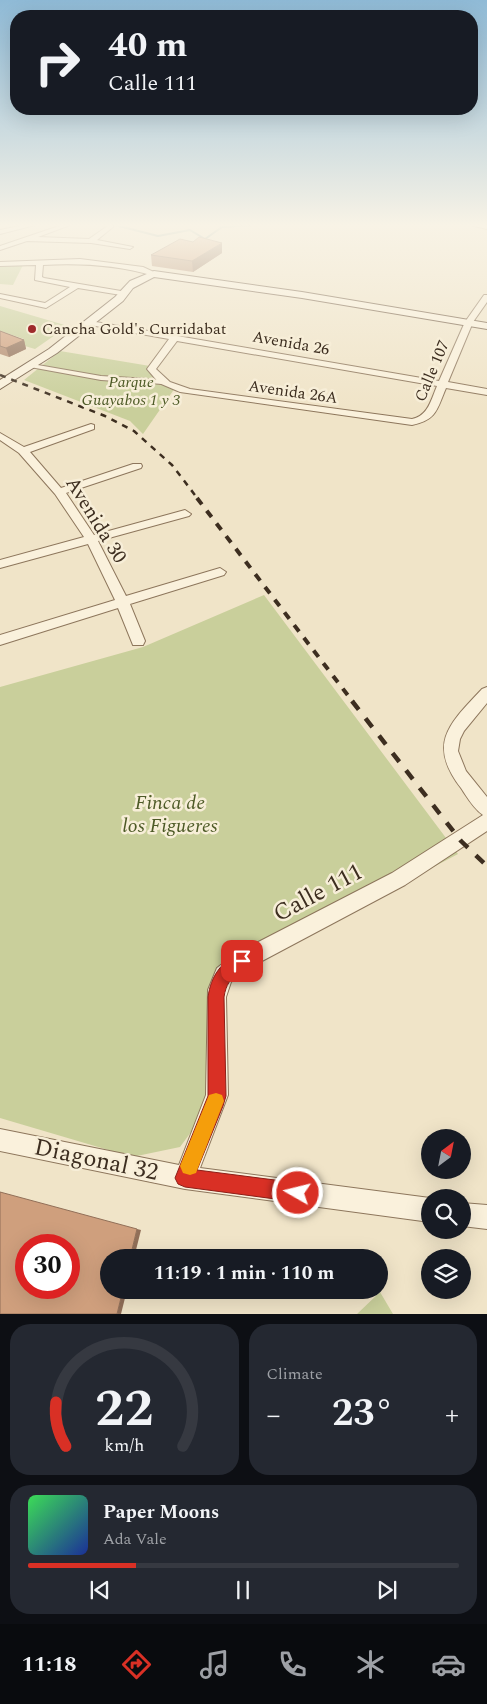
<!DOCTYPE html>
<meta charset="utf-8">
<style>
:root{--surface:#171b24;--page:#242831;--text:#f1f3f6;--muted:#9ea1a6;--line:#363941;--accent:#d93025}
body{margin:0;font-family:Spectral,serif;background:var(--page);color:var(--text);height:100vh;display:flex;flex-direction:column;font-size:19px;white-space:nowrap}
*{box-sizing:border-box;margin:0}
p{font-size:16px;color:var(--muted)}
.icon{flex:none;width:28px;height:28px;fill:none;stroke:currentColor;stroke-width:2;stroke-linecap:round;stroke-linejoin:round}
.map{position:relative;height:1314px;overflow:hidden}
.details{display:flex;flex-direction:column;gap:10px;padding:10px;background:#0d0f14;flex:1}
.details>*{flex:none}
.guide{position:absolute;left:10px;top:10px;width:468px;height:105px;border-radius:20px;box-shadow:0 5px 20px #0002;background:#171b24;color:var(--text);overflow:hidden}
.needle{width:32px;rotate:32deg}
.tools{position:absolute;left:421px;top:1129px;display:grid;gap:10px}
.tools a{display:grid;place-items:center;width:50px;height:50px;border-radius:50%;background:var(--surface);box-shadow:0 5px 20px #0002;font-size:25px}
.speed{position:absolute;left:15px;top:1234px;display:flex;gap:10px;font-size:25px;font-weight:700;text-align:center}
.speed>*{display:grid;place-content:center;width:65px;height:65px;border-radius:50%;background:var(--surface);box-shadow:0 5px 20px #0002;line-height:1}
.speed .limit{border:8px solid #d22;background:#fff;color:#111}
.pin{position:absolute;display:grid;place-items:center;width:42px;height:42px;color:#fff;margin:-21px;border-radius:10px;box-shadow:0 2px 8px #0006}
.me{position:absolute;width:55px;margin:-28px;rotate:278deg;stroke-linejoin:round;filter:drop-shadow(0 0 4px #0008)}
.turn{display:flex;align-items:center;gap:18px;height:105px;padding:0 15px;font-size:22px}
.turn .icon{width:65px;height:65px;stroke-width:2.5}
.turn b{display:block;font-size:35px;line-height:42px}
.big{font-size:38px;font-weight:700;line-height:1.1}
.details .card{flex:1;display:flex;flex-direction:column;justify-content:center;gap:8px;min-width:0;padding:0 18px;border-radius:20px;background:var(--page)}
.details .dial{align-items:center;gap:0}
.dial svg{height:130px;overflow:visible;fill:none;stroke:var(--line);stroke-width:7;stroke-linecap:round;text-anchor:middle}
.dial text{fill:var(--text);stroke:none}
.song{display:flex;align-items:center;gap:15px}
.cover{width:60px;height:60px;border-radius:8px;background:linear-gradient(135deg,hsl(130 70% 55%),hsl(230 70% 35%))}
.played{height:5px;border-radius:2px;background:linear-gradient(90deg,var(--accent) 25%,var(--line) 25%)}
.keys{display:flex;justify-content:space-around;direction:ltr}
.heat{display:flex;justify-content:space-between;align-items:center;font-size:28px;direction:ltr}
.details .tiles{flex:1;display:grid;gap:10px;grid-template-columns:1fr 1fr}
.card:last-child{grid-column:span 2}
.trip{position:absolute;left:100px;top:1249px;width:288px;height:50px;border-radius:25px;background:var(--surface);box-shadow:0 5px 20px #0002;font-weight:700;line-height:50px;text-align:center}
.dock{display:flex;height:80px;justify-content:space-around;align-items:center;background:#090b0e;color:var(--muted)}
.dock .icon{width:35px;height:35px}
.dock .on{color:var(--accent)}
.dock b{font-size:22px;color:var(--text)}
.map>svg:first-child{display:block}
.green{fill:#c9cf9b}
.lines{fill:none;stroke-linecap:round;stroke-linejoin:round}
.stream{stroke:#6f938a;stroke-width:2}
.pedestrian-casing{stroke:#8d765c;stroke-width:2}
.minor-casing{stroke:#8d765c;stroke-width:2}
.secondary-casing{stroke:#6f573f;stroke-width:2}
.pedestrian{fill:#faf1dc;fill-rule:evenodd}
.minor{fill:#faf1dc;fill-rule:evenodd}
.secondary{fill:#faf1dc;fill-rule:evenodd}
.rail-far2{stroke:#3d2e20;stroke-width:2.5;stroke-dasharray:6 6;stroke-linecap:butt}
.rail-far1{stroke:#3d2e20;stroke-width:4;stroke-dasharray:8 8;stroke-linecap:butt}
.rail{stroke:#3d2e20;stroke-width:4.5;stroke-dasharray:11 11;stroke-linecap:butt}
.wall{fill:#b2896c}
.shaded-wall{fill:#916f58}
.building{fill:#cf9f7d;stroke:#916f58;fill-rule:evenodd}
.route{fill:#d93025;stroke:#8d1f18}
.slow{fill:#f59e0b}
.poi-dot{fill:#9e2a2b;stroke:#f7eed8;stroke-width:2}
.labels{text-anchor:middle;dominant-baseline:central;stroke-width:5;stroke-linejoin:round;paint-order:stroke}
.far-poi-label{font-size:16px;fill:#3d2e20;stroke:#f7eed8;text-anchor:start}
.far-street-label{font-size:16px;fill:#3d2e20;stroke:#f7eed8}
.far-park-label{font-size:16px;font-style:italic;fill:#4d5a26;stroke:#f7eed8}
.street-label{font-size:20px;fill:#3d2e20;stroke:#f7eed8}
.park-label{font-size:20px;font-style:italic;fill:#4d5a26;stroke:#f7eed8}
.near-street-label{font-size:24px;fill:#3d2e20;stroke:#f7eed8}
</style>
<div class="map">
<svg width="487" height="1314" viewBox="0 0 487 1314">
<rect width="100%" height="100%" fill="#f0e4c8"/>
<path class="green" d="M23,265l-10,20 -13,-1v-18z
M0,306l68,20 -33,23 -17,-5 6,-5 -24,-8z
M60,351l90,15 25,22 -32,46 -13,-13 -106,-41z
M264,595l194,259 -234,124 -8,120 -36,49 -48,10 -132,-39v-431l143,-40z
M380,1292l13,22h-36z"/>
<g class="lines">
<path class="stream" d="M115,225l43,11 32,-6 15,9 17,-12 29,-2"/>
<defs>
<path id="pedestrian" d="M32,364l69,12 62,4 3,2 -3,2 -62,-4 -71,-13 -1,-1z"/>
<path id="minor" d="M24,225h11l-35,9v-4z
M62,225h8l-32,12 51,2 20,-14h4v2l-16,13 36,7 -3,2 -39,-6 -64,-2 -27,9v-4z
M473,225h14v4l-13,-3z
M80,259l63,8 15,7 -4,2c-36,-11 -73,-13 -111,-11l-1,12 2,1 77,13 4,2 -4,2 -43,-7 -32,20 -46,-10v-4l45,9 25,-16 -35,-7 1,-15 -36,1v-4z
M484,295h3v7l-14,20 -25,60 39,7v6l-41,-7c-9,21 -9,32 -34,37l-232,-33 -21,-9 -12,-14 22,-30 -79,-14 -4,-2 4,-2 349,60 26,-59zM177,341l260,45c-6,14 -9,30 -25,33l-222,-30 -20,-7 -14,-13z
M91,424l3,1v4l-64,23 31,36 72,-24h8l1,2 -1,2 -75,25 28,42 91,-25 6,4 -2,2 -91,25 28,55 94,-28 6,4 -2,3 -94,29 15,37 -2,4h-10l-15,-37 -118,37v-10l115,-35 -27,-56 -88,24v-8l84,-23 -29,-43 -36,-41 -19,-13v-7l24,14z
M487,687v16l-23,28 -4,8 -2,12 8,20 21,26v34l-82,54 -156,83 -18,14 -5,15 2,98 -28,73 230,30v24l-245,-33 -185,-38v-22l179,36 27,-70 2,-105 9,-22 18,-14 157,-81 91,-58c-9,-6 -16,-18 -22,-27 -34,-44 -12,-64 21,-99z
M462,1203l25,2v24l-25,-3z"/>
<path id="secondary" d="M154,271l148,21 185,31v6l-185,-31 -148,-21 -21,11 -10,13 -66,52 -57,36v-9l49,-31 66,-52 15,-16z"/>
</defs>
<use href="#pedestrian" class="pedestrian-casing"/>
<use href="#minor" class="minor-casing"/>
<use href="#secondary" class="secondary-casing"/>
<use href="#pedestrian" class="pedestrian"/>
<use href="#minor" class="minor"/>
<use href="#secondary" class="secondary"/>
<path class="rail-far2" d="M0,375l105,41 29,15 38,34 26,34"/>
<path class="rail-far1" d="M197,498l156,204"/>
<path class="rail" d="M352,701l109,140 26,25"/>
</g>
<path class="wall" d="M222,253l-29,19 -41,-6 -1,-11z
M0,331l24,9 2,9 -17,8 -9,-3z"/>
<path class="shaded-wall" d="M222,243v10l-29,19 -1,-11z
M24,340l2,9 -17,8 -3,-9z
M137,1229l4,1 -7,28h-4z
M123,1290h4l-6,24h-4z"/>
<path class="building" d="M199,237l23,6 -30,18 -41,-6 29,-16 13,3z
M0,331l24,9 -18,8 -6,-2z
M0,1192l137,37 -7,29h-21v32h14l-6,24h-117zM26,1245h43v43h-43z"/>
<linearGradient id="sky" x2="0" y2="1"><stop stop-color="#8fbad6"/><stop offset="0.55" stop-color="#f8f3e6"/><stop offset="1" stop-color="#f8f3e6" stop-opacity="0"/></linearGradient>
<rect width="487" height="409" fill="url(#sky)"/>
<path class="route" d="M242,953l5,2 3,6c-7,17 -22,10 -26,36l2,99 -3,10 -26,64 101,13 7,3 2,7 -2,6 -7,3 -113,-15 -7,-3 -3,-6 33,-82v-99c3,-21 13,-36 34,-44z"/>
<path class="slow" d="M216,1093l6,2 2,6 -28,72 -6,2 -7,-2 -3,-7 29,-71z"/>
<circle class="poi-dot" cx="32" cy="329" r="5"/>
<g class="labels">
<g class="far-poi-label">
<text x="42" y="329">Cancha Gold's Curridabat</text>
</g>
<g class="far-street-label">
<text transform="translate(291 343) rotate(10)">Avenida 26</text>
<text transform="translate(432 371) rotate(-67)">Calle 107</text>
<text transform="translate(293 392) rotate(8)">Avenida 26A</text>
</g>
<g class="far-park-label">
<text x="131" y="382">Parque<tspan x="131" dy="18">Guayabos 1 y 3</tspan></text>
</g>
<g class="street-label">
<text transform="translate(96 520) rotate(58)">Avenida 30</text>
</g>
<g class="park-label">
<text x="170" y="803">Finca de<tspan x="170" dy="23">los Figueres</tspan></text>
</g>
<g class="near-street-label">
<text transform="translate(318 893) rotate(-28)">Calle 111</text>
<text transform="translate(96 1160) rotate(12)">Diagonal 32</text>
</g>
</g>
</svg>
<div class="tools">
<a><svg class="needle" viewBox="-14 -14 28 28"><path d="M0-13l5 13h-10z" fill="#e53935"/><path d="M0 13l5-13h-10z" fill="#9ea1a6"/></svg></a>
<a><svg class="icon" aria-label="search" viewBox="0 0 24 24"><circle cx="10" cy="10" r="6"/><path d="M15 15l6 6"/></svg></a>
<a><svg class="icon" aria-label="layers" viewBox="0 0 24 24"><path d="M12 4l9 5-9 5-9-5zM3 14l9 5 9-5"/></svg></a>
</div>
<div class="speed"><div class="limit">30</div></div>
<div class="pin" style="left:242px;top:961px;background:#d93025"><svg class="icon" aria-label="arrive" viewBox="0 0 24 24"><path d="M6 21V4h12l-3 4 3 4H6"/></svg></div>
<svg class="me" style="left:298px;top:1193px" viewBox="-20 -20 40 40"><circle r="17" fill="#d93025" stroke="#fff" stroke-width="3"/><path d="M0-11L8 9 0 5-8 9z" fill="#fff"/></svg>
<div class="trip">11:19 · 1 min · 110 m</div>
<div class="guide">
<div class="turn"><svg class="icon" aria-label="right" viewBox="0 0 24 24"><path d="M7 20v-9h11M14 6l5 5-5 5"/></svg><div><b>40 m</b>Calle 111</div></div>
</div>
</div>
<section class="details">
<div class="tiles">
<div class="card dial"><svg viewBox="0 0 100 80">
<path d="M14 69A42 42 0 1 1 86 69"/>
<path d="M14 69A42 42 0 0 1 8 42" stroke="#d93025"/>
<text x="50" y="56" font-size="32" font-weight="700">22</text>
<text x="50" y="72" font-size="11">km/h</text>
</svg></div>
<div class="card"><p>Climate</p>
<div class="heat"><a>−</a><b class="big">23°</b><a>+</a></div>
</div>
<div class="card">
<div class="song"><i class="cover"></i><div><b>Paper Moons</b><p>Ada Vale</p></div></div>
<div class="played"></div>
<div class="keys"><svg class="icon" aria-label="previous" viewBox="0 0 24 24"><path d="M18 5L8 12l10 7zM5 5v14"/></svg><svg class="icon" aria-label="pause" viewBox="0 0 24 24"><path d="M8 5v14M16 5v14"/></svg><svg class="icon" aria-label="next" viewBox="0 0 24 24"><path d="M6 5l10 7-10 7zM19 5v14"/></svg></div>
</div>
</div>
</section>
<nav class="dock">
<b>11:18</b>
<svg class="icon on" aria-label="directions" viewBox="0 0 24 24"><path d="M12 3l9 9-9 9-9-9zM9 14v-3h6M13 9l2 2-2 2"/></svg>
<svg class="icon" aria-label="music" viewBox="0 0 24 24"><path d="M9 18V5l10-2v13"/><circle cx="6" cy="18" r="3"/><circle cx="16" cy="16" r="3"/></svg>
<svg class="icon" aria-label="phone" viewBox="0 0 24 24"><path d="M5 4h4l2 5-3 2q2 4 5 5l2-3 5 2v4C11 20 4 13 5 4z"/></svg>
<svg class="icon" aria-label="climate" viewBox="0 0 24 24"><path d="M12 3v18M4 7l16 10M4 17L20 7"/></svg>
<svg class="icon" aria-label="car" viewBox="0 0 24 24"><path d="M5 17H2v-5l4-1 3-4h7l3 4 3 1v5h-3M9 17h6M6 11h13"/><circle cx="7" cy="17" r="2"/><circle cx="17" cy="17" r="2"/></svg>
</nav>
